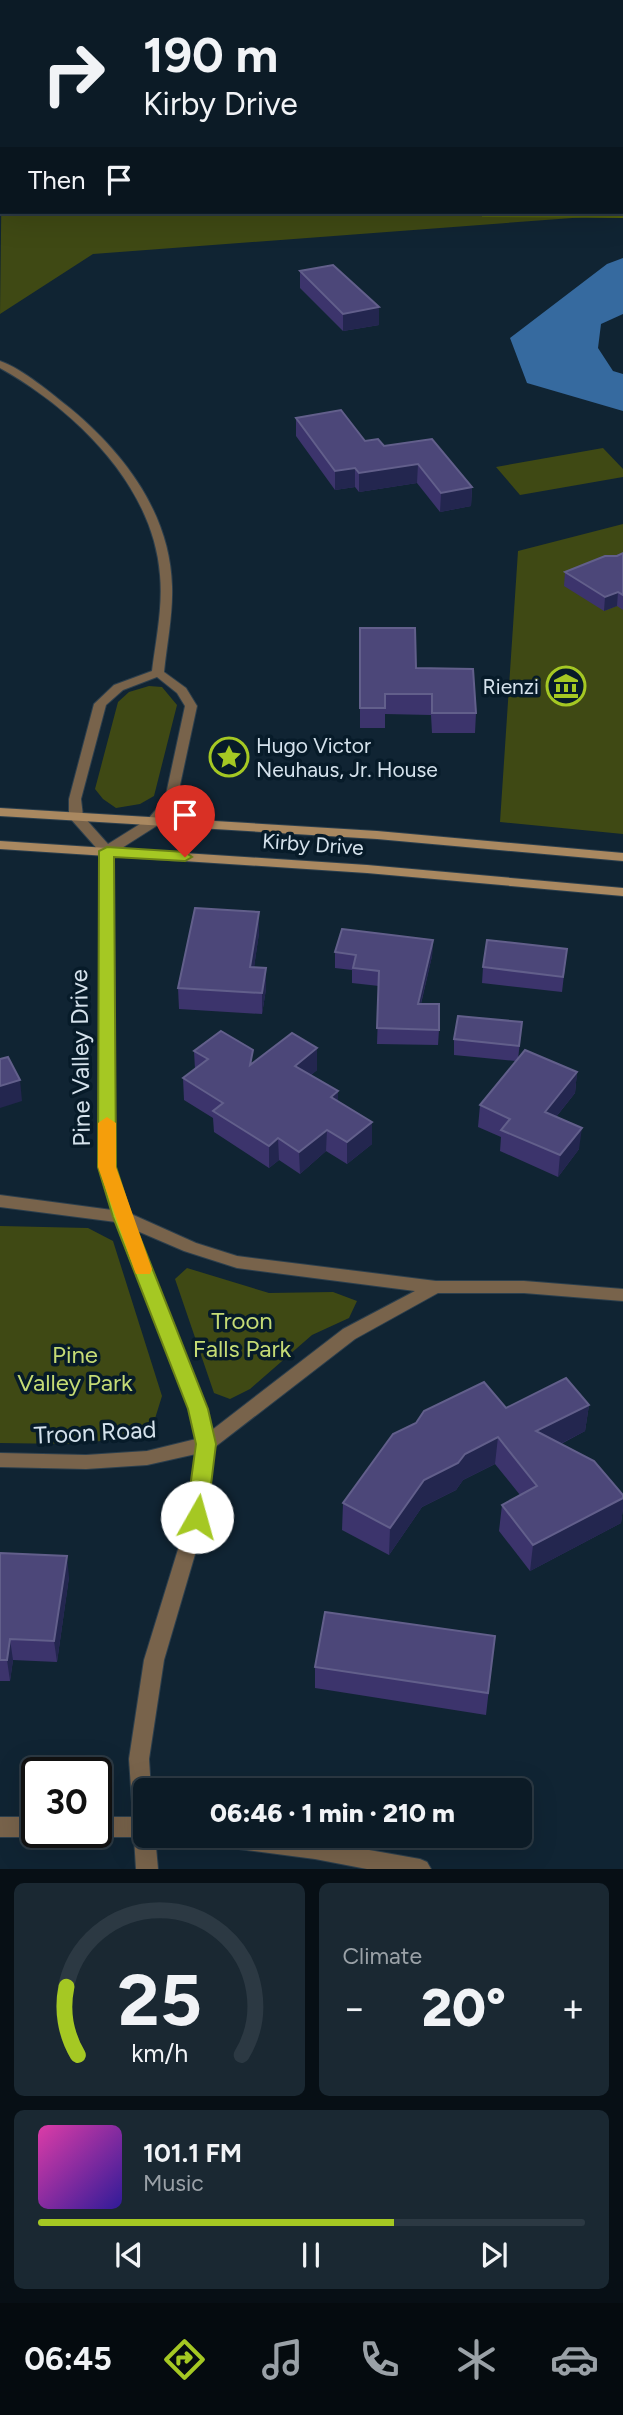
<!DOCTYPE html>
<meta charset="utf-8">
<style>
:root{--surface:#0c1b26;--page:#1a2832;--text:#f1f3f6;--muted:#9aa1a7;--line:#2c3943;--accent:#a5c823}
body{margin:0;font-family:Figtree,sans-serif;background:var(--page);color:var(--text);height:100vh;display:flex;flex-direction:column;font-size:26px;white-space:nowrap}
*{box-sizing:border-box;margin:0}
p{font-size:23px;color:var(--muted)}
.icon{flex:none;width:38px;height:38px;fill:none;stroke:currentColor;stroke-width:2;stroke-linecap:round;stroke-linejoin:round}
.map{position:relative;height:1869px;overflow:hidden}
.drawer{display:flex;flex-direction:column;gap:14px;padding:14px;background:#070f15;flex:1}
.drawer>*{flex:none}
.top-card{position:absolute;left:0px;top:0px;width:623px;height:214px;box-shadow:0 7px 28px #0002,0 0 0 2px var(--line);background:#0c1b26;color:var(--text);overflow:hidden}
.speed{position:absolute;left:21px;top:1757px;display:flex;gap:14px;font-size:35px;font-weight:700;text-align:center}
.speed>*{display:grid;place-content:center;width:91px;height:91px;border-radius:50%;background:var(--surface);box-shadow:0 7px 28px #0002,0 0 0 2px var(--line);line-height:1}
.speed .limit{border:4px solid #111;border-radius:10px;background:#fff;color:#111}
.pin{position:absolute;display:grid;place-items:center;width:60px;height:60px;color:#fff;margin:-72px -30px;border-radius:50% 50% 50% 0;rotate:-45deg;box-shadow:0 0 7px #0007}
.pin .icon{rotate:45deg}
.me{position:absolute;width:77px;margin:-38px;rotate:7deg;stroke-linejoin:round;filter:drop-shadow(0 0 5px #0008)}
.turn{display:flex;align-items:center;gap:24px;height:147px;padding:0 28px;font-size:32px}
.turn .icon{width:91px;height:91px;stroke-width:2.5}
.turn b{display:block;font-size:49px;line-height:60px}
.then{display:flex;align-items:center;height:66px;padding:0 28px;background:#0003;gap:14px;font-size:26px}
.big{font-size:52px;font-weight:800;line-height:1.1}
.drawer .widget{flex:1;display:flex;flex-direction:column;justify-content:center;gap:10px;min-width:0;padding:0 24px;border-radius:10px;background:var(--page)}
.drawer .dial{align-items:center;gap:0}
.dial svg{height:182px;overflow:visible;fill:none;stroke:var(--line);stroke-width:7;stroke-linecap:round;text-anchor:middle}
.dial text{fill:var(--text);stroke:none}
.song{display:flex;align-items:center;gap:21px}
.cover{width:84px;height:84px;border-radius:10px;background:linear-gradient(135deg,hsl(320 70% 55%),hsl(250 70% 35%))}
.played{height:7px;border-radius:4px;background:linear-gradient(90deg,var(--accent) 65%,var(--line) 65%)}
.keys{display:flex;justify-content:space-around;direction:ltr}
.heat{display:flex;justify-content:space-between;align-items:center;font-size:38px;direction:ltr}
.drawer .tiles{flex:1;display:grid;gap:14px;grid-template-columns:1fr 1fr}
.widget:last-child{grid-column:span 2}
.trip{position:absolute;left:133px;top:1778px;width:399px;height:70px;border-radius:10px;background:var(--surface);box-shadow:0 7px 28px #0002,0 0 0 2px var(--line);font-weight:800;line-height:70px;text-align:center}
.dock{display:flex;height:112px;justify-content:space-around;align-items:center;background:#050b0f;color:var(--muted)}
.dock .icon{width:49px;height:49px}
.dock .on{color:var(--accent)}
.dock b{font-size:32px;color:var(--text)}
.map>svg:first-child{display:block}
.green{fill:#3f4914}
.forest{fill:#4f5d0c}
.water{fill:#366a9f}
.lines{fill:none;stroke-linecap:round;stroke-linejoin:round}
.minor-casing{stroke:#2c3f4d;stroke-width:2}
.secondary-casing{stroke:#2c3f4d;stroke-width:2}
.minor{fill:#78634b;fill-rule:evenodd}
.secondary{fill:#a98860;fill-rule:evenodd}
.wall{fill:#3c346c}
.shaded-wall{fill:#23264f}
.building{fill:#4c4779;stroke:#625f8b;stroke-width:2}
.route{fill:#a5c823;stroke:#6b8217;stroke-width:2}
.slow{fill:#f59e0b}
.labels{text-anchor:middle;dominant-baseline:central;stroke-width:7;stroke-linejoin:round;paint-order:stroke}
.poi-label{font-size:21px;fill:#d5e2ec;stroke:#071b29;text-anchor:end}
.street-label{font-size:21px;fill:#d5e2ec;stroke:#071b29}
.near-street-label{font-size:24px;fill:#d5e2ec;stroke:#071b29}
.near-park-label{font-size:24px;fill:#c5db75;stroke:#071b29}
</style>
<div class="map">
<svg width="623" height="1869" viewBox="0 0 623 1869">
<rect width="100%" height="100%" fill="#102433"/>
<path class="green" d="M75,0h548v22l-2,-20h-548z
M621,86l2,132 -37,-1 -493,37 -93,60 2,-163v61h619z
M603,448l20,21v8l-103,18 -24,-28z
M623,524v310l-123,-12 18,-271z
M149,686l13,1 15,18 -23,91 -14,8 -24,4 -13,-9 -8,-10 23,-87 11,-10z
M0,1226l88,2 25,13 49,155 -9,29 -28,14 -59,5 -66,-1z
M187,1268l82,25 64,-1 24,9 -8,17 -37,17 -62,54 -20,10 -16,-6 -39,-114z"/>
<path class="forest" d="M621,86l2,132 -141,-1v-5h139z"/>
<path class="water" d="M623,258v56l-22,10 -3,24 15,23 10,3v37l-96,-28 -17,-45 97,-74z"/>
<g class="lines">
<defs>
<path id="minor" d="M621,6h2v4h-2z
M0,361c23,8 52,33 71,48 54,45 99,105 101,177 1,29 -5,57 -8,86l22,16 11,18 -20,93 -19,26 -44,28 1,314 14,46 67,30 41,13 199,25h88l99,8v12l-99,-8h-86l-83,46 -140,108 -9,70 -42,143 -15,99 2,31h-6v46h10l3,33h-22l-2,-32h-38l-8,-5h8v-15h37l-4,-58 15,-99 44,-143 8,-63 -49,11 -61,4 -86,-2v-14l86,2 61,-4 49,-12 -7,-30 -73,-187 -116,-15v-12l112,15 -13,-43 1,-315 -31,-35v-18l25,-95 20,-19 38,-14c4,-32 11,-64 8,-96 -7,-90 -85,-165 -160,-207zM157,677l20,16 8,13 -20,93 -17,20 -40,25 -25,-28 -2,-17 25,-94 17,-15zM135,1230l49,21 53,17 178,23 -72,38 -131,101 -5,-21z
M0,1817h37v15h8l-8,5h-37z
M205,1836h85l130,23 7,3 4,7h-64l-52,-10 -100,-13 -7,-3z"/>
<path id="secondary" d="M0,808l377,23 246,22v8l-246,-22 -377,-23z
M0,841l367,24 256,23v8l-256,-23 -367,-24z"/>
</defs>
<use href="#minor" class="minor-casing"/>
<use href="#secondary" class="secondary-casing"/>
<use href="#minor" class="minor"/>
<use href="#secondary" class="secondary"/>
</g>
<path class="wall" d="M300,271l79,54 -36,6 -43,-43z
M296,418l69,23 19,5 88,41 -1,19 -31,6 -23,-29 -58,9 -4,-5 -20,3 -39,-54z
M623,553v57l-6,-4 -13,5 -40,-25 1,-14z
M360,628l116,85 -1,20h-43l-1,-18 -46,-1v14h-25z
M259,912v21l-5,34 12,22 -4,25 -83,-5 -1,-21z
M433,940l-1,16 -11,48 18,26 -1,15 -61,-1 2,-58 -27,-3v-13l-17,-2v-16z
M567,949l-5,43 -80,-9 1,-16z
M522,1022l-4,38 59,12 -2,21 -19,24 23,32 -21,28 -58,-26 1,-14 -23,-10 2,-22 36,-44 -62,-6v-16z
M317,1048v22l-6,5 27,26 34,21v22l-25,20 -21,-13 -26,23 -21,-14 -10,8 -55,-36 -1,-14 -29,-18 -1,-22 12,-9 -1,-18 59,12z
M589,1405l-4,26 -24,13 62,51v13l-2,15 -91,48 -31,-40 3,-26 18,-10 -25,-31 -32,16 -7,10 -34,17 -33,48 -47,-25 1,-27 163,-95z
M0,1553l69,24 -12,85 -44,-2 -3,21h-10z
M495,1636l-9,79 -171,-27v-21z"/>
<path class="shaded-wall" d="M379,307v18l-36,6v-17z
M418,464l-1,19 -58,9v-19z
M355,468v19l-20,3v-19z
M472,487l-1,19 -31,6 1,-19z
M618,592l-1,14 -13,5 1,-14z
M259,912v21l-8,55 -1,-21z
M433,940l-1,16 -15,63 1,-15z
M266,968v21l-4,25v-21z
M317,1048v22l-21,17 -1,-21z
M577,1072l-2,21 -32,40 2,-21z
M20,1080l2,21 -22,7v-22z
M338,1091v22l-7,-16z
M372,1122v22l-25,20v-22z
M582,1128l-3,21 -21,28 2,-22z
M327,1130l-1,21 -26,23 -1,-22z
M278,1138l1,22 -10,8v-22z
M589,1405l-4,26 -52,27 3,-27z
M498,1437l-3,27 -32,16 -7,10 -34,17 -33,48 1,-27 34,-48 41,-26z
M623,1498v10l-2,15 -91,48 3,-26z
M67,1556l2,21 -12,85 -3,-21z
M10,1639l3,21 -3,21 -3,-21z"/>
<path class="building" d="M333,265l46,42 -36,7 -43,-43z
M341,410l24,31 13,-2 6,7 48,-7 40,48 -31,6 -23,-29 -59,9 -4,-5 -20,3 -39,-53z
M623,553v42l-5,-3 -13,5 -40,-25 40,-16h12z
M360,628h55l1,40 57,1 3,44h-44v-19h-47v14h-25z
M195,908l64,4 -9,55 16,1 -4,25 -84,-5z
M342,929l91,11 -15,64h21v26l-62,-2 2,-57 -26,-3 3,-13 -21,-3z
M487,940l80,9 -4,28 -80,-10z
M458,1016l64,6 -3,24 -65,-7z
M221,1031l32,19 -3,15 42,-32 25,15 -22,18 43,25 -7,6 41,25 -25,20 -20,-12 -28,22 -21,-14 -9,8 -56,-35 10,-8 -40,-25 25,-19 -14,-8z
M525,1050l52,22 -32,40 37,16 -22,27 -59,-25 9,-11 -30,-14z
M8,1057l12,23 -20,6v-27z
M566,1378l23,27 -53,26 58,30 29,34v3l-90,47 -31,-40 35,-19 -39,-49 -33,17 -7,9 -34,17 -34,48 -47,-25 50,-69 23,-11 8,-12 60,-29 22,26z
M0,1553l67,3 -13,85 -44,-2 -3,21h-7z
M325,1612l170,24 -7,57 -173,-26z"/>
<path class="route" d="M107,847l78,5 7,5 -7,4 -71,-4 2,310 16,50 76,192 8,35 -9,73 -3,6 -7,2 -8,-2 -3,-6 10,-73 -8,-35 -75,-192 -15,-50 1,-316z"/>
<path class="slow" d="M107,1117l9,6v44l36,102 -2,5h-14l-2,-5 -36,-102v-44z"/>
<defs>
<symbol id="museum-ring" viewBox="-11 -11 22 22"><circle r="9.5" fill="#071b29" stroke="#a5c823" stroke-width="1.5"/><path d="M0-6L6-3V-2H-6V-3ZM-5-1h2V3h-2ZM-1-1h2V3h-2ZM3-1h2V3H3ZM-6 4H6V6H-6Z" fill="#a5c823"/></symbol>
<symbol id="sight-ring" viewBox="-11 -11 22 22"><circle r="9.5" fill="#071b29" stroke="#a5c823" stroke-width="1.5"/><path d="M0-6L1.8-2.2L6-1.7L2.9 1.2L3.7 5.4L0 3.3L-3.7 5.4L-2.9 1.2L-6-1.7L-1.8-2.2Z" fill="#a5c823"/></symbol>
</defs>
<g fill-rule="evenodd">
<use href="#museum-ring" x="544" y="664" width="44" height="44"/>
<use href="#sight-ring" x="207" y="735" width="44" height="44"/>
</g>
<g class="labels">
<g class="poi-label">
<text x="539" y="686">Rienzi</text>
<text x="256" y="745" text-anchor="start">Hugo Victor<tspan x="256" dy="24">Neuhaus, Jr. House</tspan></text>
</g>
<g class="street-label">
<text transform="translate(313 844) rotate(4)">Kirby Drive</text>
</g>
<g class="near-street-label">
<text transform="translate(80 1058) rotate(-91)">Pine Valley Drive</text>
<text transform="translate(95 1432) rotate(-3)">Troon Road</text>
</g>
<g class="near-park-label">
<text x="242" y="1320">Troon<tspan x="242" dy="28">Falls Park</tspan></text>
<text x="75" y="1354">Pine<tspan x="75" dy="28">Valley Park</tspan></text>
</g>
</g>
</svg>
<div class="speed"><div class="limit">30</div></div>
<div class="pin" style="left:185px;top:857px;background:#d93025"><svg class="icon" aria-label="arrive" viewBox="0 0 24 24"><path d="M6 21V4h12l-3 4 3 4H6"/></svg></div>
<svg class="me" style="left:197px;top:1517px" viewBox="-20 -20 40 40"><circle r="19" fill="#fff"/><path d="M0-13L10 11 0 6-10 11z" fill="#a5c823"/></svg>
<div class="trip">06:46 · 1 min · 210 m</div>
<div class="top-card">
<div class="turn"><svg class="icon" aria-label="right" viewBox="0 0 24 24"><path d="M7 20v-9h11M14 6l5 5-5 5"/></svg><div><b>190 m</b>Kirby Drive</div></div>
<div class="then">Then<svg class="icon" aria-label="arrive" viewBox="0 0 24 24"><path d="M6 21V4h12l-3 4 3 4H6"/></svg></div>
</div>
</div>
<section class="drawer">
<div class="tiles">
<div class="widget dial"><svg viewBox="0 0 100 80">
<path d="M14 69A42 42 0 1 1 86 69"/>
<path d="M14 69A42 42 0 0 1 9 39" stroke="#a5c823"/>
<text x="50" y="56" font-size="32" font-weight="700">25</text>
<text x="50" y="72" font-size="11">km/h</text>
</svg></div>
<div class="widget"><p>Climate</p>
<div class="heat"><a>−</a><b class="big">20°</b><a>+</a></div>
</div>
<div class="widget">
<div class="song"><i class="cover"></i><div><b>101.1 FM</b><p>Music</p></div></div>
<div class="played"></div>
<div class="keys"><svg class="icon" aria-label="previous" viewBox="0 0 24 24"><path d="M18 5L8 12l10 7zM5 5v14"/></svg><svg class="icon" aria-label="pause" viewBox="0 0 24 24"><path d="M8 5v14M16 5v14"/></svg><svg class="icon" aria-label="next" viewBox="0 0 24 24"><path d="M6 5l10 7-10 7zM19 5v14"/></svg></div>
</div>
</div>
</section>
<nav class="dock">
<b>06:45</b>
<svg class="icon on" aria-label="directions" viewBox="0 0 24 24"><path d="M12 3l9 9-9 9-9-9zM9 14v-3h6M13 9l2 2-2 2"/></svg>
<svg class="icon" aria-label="music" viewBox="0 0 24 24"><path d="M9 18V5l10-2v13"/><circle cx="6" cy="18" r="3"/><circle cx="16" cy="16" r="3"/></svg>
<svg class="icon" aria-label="phone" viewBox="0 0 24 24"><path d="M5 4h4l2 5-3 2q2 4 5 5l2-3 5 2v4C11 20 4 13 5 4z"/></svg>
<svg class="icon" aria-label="climate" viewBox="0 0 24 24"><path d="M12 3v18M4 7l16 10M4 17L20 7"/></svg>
<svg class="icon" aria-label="car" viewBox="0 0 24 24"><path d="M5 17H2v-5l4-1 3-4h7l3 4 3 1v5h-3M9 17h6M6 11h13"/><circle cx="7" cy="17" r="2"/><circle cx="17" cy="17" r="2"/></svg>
</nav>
